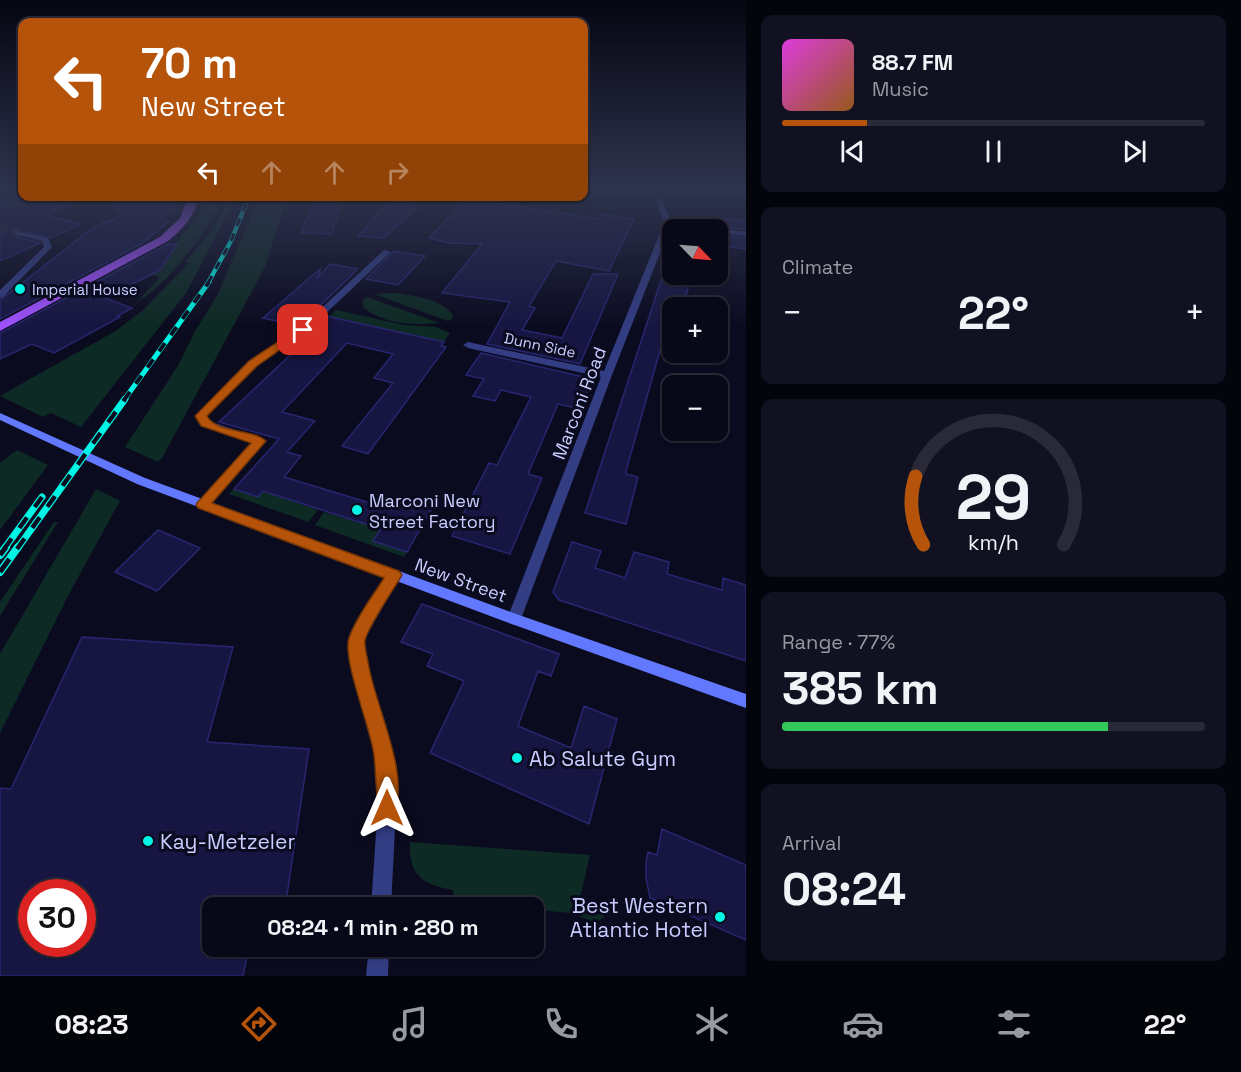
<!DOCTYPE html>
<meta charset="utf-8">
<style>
:root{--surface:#080818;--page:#111121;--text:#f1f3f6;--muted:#989aa2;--line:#292937;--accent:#b45309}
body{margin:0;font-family:"Space Grotesk",sans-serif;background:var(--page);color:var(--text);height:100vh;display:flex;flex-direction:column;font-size:22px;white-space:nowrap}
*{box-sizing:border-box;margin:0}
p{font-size:20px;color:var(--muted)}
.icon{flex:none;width:33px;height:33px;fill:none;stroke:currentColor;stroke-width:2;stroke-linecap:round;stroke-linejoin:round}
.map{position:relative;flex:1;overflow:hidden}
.details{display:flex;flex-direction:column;gap:15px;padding:15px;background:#04040d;width:495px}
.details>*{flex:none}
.banner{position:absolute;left:18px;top:18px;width:570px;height:183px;border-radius:12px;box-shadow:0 2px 4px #0004,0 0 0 2px var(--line);background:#b45309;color:#fff;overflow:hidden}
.needle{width:39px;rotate:115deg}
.fabs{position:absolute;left:662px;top:219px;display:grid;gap:12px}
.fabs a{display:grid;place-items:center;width:66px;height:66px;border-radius:12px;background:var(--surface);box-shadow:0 2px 4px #0004,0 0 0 2px var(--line);font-size:30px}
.speed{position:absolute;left:18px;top:879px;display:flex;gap:12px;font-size:30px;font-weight:700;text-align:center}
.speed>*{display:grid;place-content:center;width:78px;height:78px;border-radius:50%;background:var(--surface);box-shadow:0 2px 4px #0004,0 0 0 2px var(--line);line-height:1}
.speed .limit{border:9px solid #d22;background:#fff;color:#111}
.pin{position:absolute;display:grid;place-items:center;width:51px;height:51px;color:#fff;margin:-26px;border-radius:12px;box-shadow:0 3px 9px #0006}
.me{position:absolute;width:66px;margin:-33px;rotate:0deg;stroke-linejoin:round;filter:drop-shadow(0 0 4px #0008)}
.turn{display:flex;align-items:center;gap:21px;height:126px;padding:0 24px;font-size:27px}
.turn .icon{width:78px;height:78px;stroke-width:2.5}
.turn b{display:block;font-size:42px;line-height:51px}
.lanes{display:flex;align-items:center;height:57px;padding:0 24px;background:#0003;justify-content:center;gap:30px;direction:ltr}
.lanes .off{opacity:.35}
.big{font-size:45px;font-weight:800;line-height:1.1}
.details .tile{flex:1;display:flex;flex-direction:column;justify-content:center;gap:9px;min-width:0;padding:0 21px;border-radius:12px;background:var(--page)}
.details .dial{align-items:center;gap:0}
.dial svg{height:156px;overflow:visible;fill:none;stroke:var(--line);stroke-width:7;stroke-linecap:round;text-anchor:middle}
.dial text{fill:var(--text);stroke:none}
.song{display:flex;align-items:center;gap:18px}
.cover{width:72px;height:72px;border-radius:9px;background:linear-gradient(135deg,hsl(300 70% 55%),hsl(30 70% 35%))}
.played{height:6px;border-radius:3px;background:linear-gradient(90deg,var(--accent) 20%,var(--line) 20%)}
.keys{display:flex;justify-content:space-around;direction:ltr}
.heat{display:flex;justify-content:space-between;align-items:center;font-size:33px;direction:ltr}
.charge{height:9px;border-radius:4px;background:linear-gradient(90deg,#34c759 77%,var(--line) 0)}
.trip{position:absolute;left:202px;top:897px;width:342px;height:60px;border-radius:12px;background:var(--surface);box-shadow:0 2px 4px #0004,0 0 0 2px var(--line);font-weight:800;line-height:60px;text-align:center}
.tab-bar{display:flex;height:96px;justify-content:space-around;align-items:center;background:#03030a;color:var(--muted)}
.tab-bar .icon{width:42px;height:42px}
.tab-bar .selected{color:var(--accent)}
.tab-bar b{font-size:27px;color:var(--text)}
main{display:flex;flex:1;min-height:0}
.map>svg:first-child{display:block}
.green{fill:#0e2a24}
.building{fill:#171642;stroke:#282670;stroke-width:1.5;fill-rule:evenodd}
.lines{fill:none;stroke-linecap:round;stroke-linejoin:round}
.street-tunnel{stroke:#282841;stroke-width:8;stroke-dasharray:8 4;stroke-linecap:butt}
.street{fill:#323d83;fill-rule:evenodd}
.secondary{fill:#6178ff;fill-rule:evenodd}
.primary{fill:#a051ff;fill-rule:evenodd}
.rail-far3-casing{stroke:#00f5e4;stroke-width:4.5}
.rail-far2-casing{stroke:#00f5e4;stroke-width:5}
.rail-far1-casing{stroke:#00f5e4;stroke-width:7}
.rail-casing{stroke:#00f5e4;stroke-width:8}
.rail-far3{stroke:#0b0b20;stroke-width:3;stroke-dasharray:8;stroke-linecap:butt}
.rail-far2{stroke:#0b0b20;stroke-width:4;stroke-dasharray:10;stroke-linecap:butt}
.rail-far1{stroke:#0b0b20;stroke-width:4.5;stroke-dasharray:13;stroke-linecap:butt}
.rail{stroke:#0b0b20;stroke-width:5;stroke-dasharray:16;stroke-linecap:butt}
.route{fill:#b45309;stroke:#753606;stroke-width:1.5}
.poi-dot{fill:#00f5e4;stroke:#0b0b20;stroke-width:2}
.labels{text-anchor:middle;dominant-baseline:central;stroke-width:6;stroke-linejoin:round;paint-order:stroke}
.far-poi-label{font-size:15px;fill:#cacdff;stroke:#0b0b20;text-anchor:start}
.far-street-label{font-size:15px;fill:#cacdff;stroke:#0b0b20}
.street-label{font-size:18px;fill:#cacdff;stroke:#0b0b20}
.poi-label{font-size:18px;fill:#cacdff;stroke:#0b0b20;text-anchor:start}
.near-poi-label{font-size:21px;fill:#cacdff;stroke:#0b0b20;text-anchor:start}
</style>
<main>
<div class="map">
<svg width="746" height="976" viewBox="0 0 746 976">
<rect width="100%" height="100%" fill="#0b0b20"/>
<path class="green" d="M205,197h19c-11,28 -59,91 -86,104l22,-24 -7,-2 -14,5 14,-9 6,2 22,-37 16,-18z
M259,197h33l-9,12 -18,58 -103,191 -4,4 -33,-15 54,-83 16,-33 22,-35z
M229,200h6l-49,93 -105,134 -30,-14 -8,4 -43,-21 117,-66 26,-20 45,-46 1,-2h-4l27,-32z
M395,293c19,3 45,5 58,22l-1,4 -4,2 -74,-27z
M367,297l72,26c-24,3 -57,1 -76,-16v-7z
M336,310l68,15 32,2 14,6 -6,9 -48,-11 -2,2 -58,-15 -8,8 -7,-2z
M17,450l31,15 -48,65v-67z
M96,489l24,12 -50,91 -70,141v-79z
M234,489l24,8 5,-6 55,19 -10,12 -79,-28z
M324,512l57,17 -7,12 33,11 -3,5 -89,-32z
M54,522h4l-58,94v-14z
M410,842l180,13 -10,43 26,11 -2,8 -8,6 -26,-10 -116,-11 -1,-12c-30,-5 -45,-15 -43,-48z"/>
<path class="building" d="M19,190h3v6l67,1 -44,18 36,9 -31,14 -34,-9v8l24,6 -40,18v-63z
M108,196h71l-3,14 -17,9 10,2 -26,22 -143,76v-19l94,-73 27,-11z
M316,196h27l-11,38 -31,-1z
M400,196h29l-45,42 -26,-2 21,-23z
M467,198l131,21 2,-5 34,5 -25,52 -53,-10 -27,45 6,2 -13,22 40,8 31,-64h25l-38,90 -93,-20 23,-42 -68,-9 40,-49 -33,-1 -20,-5z
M722,218l24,3v9l-26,-4z
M718,234l28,4v11l-29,-4z
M168,244h9l-17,26 -55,28 27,10 -15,8 3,1 -66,36 -22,-9 -32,15v-26z
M394,251l31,5 -27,29 -32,-6z
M330,264l28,5 -59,57 -36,-8 58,-50 -4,10z
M663,274h29l-7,25 -9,-2 -4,11 -46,163v3l12,3 -12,47 -41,-11z
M326,316l118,26 -3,4 5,1 -78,107 -26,-8 51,-63 -19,-5 19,-24 -46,-11 -65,69 33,9 -28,31 14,4 -17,21 109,33 7,-11 32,9 -25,44 -34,-11 8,-12 -118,-38 -5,6 -24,-8 45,-50 -60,-17 98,-92 -4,-1z
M481,353l111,26 -12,30 -22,-5 -30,70 14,4 -32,76 -58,-18 37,-73 8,2 34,-68 -30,-7 -6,11 -22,-5 11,-17 -18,-4z
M158,530l42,18 -43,43 -42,-19z
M572,542l29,9 -6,17 30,10 9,-26 35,10 -2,12 55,16 1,-12 23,7v76l-187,-61 -6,-8z
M422,604l137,50 -8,22 -13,-5 -20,55 53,22 13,-42 33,13 -28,105 -159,-71 34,-72 -37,-15 6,-12 -32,-12z
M82,637l151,10 -26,95 102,7 -24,159h-72v38h36l-6,30h-243v-188l11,1zM32,892h50v52h-50z
M662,829l84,36v75l-96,-42 -4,-20v-16l2,-10 9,3z"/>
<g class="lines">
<path class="street-tunnel" d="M0,228l20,5"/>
<path class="street" d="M659,198l3,2 9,21 75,11v4l-29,-4v-2h-20l-26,-5 -59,150 -91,244 -2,4 -5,2 -5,-2 -2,-4 94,-242 -133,-29 -5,-3 5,-3 136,29 60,-148 -8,-23z
M17,231l31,7 4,9 -49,50 -3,1v-8l44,-43 -2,-6 -25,-6z
M384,250l7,2 -85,80 -50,33 -46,46 -4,5 3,5 54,18 2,2 -58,66h-8l-2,-3 2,-3 53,-59 -51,-17 -5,-9 1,-2 53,-53 50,-33z
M394,570l5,1 2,4 -37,65 5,32 22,79 6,37 -6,120h-20l8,-120 -4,-37 -22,-79 -3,-32 39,-69z
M369,946h20l-1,30h-22z"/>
<path class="secondary" d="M0,413l145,65 374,137 227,79v14l-237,-85 -372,-139 -137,-64z"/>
<path class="primary" d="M189,196h10c-4,20 -16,33 -31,45l-168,90v-9l160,-85 20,-19z"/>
<defs>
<path id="rail-far3" d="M208,283l23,-42 18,-45"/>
<path id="rail-far2" d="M124,400l85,-118"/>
<path id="rail-far1" d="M4,549l38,-52
M17,549l108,-150"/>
<path id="rail" d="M0,555l6,-8
M0,572l18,-25"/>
</defs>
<use href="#rail-far3" class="rail-far3-casing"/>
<use href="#rail-far2" class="rail-far2-casing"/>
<use href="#rail-far1" class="rail-far1-casing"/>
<use href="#rail" class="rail-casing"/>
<use href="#rail-far3" class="rail-far3"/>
<use href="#rail-far2" class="rail-far2"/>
<use href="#rail-far1" class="rail-far1"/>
<use href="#rail" class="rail"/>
</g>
<linearGradient id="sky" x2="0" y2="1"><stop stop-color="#060612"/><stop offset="0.58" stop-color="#2e344e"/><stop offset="1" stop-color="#2e344e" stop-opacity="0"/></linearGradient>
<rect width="746" height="327" fill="url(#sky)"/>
<path class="route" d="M299,328l9,2 -51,36 -50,50c10,18 45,12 59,25l-54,62 187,68 3,4c-9,15 -33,50 -37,65 -1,6 2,16 3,22 6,42 43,112 26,153l-7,3 -7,-3c-4,-11 -4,-45 -6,-60 -3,-26 -32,-96 -25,-117 7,-21 24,-42 35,-60l-186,-70 -2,-4 55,-61 -50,-17 -6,-10 54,-55z"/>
<g class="poi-dot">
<circle cx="20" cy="289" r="6"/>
<circle cx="357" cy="510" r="6"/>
<circle cx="517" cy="758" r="6"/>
<circle cx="148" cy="841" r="6"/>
<circle cx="720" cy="917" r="6"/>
</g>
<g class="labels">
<g class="far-poi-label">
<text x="32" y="289">Imperial House</text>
</g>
<g class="far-street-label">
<text transform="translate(540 345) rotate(12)">Dunn Side</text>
</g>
<g class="street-label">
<text transform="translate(579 403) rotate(-69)">Marconi Road</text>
<text transform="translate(461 580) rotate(20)">New Street</text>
</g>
<g class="poi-label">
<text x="369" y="500">Marconi New<tspan x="369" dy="21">Street Factory</tspan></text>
</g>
<g class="near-poi-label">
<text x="529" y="758">Ab Salute Gym</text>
<text x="160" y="841">Kay-Metzeler</text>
<text x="708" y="905" text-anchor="end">Best Western<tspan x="708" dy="24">Atlantic Hotel</tspan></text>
</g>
</g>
</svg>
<div class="fabs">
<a><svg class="needle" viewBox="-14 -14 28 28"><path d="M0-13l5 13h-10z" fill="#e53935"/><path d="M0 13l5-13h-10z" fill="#989aa2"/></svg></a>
<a>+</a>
<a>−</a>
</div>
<div class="speed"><div class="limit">30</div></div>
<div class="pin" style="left:303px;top:330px;background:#d93025"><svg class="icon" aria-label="arrive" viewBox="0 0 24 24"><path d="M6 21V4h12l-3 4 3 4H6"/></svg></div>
<svg class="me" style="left:387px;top:808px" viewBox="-20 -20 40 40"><path d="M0-17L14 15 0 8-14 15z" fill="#b45309" stroke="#fff" stroke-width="4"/></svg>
<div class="trip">08:24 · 1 min · 280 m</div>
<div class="banner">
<div class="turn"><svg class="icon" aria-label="left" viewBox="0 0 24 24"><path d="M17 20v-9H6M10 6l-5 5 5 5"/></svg><div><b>70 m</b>New Street</div></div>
<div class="lanes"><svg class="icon" aria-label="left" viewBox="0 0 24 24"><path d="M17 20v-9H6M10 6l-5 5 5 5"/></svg><svg class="icon off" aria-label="ahead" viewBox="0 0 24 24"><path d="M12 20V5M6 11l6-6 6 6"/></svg><svg class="icon off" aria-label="ahead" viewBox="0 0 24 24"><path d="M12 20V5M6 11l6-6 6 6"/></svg><svg class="icon off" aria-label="right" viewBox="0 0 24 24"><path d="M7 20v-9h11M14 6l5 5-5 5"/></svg></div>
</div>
</div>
<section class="details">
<div class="tile">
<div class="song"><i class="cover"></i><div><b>88.7 FM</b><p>Music</p></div></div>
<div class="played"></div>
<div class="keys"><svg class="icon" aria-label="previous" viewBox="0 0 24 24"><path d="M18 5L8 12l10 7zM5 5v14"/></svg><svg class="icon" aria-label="pause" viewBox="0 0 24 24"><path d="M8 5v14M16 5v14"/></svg><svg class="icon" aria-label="next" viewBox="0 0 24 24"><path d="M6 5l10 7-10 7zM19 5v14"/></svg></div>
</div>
<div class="tile"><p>Climate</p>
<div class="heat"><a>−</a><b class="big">22°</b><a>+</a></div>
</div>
<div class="tile dial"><svg viewBox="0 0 100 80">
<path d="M14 69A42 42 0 1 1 86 69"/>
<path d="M14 69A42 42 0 0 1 10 34" stroke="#b45309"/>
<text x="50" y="56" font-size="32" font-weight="700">29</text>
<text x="50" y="72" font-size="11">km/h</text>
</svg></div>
<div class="tile"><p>Range · 77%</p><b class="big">385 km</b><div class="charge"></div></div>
<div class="tile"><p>Arrival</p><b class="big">08:24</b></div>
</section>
</main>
<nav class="tab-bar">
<b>08:23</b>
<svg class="icon selected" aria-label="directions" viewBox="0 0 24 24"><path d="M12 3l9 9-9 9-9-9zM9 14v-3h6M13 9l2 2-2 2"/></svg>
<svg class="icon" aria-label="music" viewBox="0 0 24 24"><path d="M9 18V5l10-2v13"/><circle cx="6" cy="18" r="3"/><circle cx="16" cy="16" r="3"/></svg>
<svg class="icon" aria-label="phone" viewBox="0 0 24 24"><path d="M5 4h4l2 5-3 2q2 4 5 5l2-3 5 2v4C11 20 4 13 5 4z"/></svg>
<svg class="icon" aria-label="climate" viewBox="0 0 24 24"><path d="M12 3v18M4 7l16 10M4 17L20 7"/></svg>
<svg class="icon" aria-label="car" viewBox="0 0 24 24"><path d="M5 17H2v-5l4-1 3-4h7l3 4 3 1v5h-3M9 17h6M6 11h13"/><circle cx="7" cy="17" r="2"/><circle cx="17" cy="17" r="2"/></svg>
<svg class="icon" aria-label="filters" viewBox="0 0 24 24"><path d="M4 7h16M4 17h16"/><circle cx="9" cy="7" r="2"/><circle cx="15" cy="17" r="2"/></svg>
<b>22°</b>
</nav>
